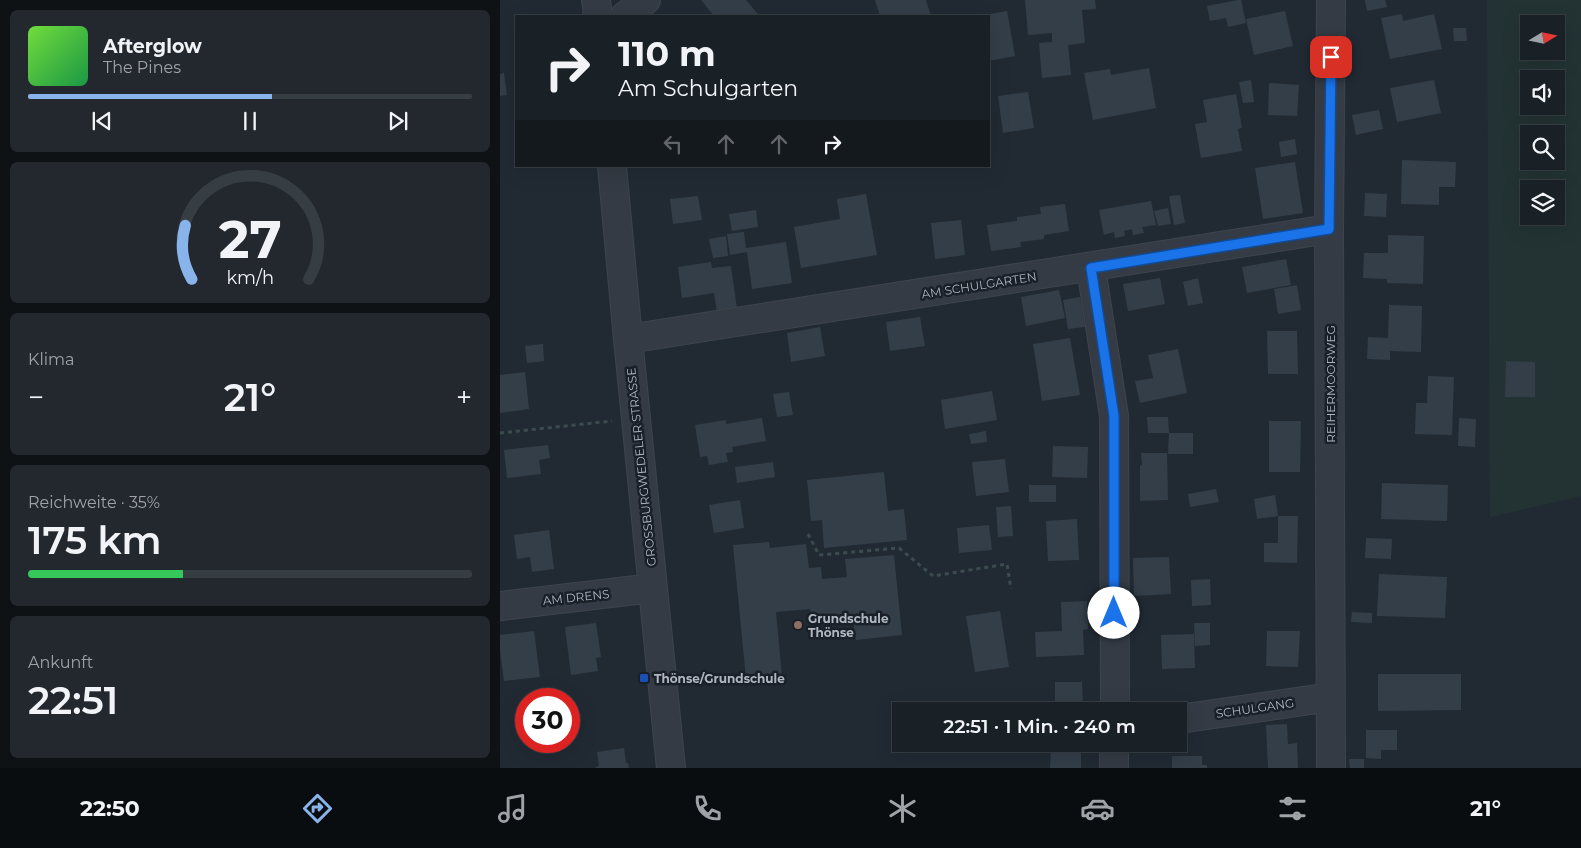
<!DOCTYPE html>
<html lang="de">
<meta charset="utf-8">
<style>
:root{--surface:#192026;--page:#22282e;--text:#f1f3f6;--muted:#9fa3a7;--line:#373e43;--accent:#89b4eb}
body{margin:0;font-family:Montserrat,sans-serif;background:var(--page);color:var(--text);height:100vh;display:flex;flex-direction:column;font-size:19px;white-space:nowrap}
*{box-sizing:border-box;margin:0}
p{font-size:16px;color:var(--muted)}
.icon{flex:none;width:28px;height:28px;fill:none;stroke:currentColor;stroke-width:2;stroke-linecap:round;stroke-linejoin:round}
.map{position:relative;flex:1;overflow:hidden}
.drawer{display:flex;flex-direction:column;gap:10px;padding:10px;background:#0e1215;width:500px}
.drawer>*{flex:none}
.top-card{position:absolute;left:15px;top:15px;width:475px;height:152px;border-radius:0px;box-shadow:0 5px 20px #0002,0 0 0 1px var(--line);background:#192026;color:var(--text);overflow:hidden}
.needle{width:32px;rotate:80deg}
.buttons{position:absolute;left:1020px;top:15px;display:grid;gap:10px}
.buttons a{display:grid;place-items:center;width:45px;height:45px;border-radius:0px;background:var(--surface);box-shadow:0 5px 20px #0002,0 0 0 1px var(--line);font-size:25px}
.speed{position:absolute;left:15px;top:688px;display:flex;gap:10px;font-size:25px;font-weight:700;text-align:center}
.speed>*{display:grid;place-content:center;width:65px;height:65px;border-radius:50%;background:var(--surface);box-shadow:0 5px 20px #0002,0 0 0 1px var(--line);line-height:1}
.speed .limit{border:8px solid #d22;background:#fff;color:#111}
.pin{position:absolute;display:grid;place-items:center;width:42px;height:42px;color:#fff;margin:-21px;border-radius:10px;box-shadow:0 2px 8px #0006}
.me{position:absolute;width:55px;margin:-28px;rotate:0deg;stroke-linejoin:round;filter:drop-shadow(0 0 4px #0008)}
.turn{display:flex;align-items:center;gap:18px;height:105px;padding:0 20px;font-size:22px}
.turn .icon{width:65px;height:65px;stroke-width:2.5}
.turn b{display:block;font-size:35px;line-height:42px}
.lanes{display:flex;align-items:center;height:48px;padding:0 20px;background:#0003;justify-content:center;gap:25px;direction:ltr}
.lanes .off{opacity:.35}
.big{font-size:38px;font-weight:600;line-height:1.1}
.drawer .card{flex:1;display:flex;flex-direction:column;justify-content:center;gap:8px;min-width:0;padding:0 18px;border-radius:8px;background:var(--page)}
.drawer .dial{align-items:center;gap:0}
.dial svg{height:130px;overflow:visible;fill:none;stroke:var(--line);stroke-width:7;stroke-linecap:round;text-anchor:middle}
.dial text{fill:var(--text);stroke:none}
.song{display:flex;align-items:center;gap:15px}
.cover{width:60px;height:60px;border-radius:8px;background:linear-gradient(135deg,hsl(100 70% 55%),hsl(140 70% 35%))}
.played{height:5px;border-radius:2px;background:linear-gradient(90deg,var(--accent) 55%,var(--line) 55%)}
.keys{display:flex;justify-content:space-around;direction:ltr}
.heat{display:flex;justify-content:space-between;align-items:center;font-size:28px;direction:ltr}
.charge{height:8px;border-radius:4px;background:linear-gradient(90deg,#34c759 35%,var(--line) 0)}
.trip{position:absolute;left:392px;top:702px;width:295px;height:50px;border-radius:0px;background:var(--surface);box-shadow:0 5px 20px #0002,0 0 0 1px var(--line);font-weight:600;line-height:50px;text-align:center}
.tabs{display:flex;height:80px;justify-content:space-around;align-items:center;background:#0a0d0f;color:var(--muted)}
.tabs .icon{width:35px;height:35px}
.tabs .on{color:var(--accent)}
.tabs b{font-size:22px;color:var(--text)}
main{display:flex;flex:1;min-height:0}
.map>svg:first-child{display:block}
.green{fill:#233334;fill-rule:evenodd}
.building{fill:#333e49}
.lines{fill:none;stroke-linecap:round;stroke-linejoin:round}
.minor-casing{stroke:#3e444d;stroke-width:30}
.path{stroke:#3b4c4d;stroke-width:3;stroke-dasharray:4 4;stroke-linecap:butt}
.minor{stroke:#343b44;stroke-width:28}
.route-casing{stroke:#114b97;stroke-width:12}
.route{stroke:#1a73e8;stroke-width:9}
.education-dot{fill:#8d6e63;stroke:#1a2028;stroke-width:2}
.transit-dot{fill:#1a4fb4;stroke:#1a2028;stroke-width:2}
.labels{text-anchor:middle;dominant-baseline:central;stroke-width:5;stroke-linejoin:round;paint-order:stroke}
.street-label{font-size:12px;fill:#aeb6c1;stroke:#1a2028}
.poi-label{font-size:12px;font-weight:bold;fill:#aeb6c1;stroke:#1a2028;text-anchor:start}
</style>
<main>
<section class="drawer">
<div class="card">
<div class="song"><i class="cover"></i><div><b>Afterglow</b><p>The Pines</p></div></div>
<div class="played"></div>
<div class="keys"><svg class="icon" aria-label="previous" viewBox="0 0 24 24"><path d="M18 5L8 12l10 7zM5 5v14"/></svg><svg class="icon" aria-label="pause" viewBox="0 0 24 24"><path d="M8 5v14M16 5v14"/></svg><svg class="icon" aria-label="next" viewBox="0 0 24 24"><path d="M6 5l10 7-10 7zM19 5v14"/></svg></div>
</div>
<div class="card dial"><svg viewBox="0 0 100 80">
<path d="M14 69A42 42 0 1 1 86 69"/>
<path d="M14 69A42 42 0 0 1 10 36" stroke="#89b4eb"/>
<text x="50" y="56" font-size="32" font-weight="700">27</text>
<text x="50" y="72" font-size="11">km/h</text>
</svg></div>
<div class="card"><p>Klima</p>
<div class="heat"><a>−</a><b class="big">21°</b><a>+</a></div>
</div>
<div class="card"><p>Reichweite · 35%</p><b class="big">175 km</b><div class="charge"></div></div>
<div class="card"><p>Ankunft</p><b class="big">22:51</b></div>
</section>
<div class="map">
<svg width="1081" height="768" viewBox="0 0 1081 768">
<rect width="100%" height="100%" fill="#212a33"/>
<path class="green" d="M987,0h94v496l-91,21zM1029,24h27v27h-27zM1029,79h27v27h-27zM1029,134h27v27h-27zM1029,189h27v27h-27z"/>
<path class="building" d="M201,0h45l12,14 -3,2h-41z
M375,0h51l5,16h-51z
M525,0h70l1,9 -14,1 3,33 -17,2 3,30 -29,3 -3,-35 13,-1v-9l-24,2z
M738,0h3l5,23 -18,4 -2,-9 -16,3 -3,-15z
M865,0h20l2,7 -20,4z
M507,11l8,45 -26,5v-45l-5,-1z
M785,11l8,35 -39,9 -8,-36z
M902,14l1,7 31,-7 8,35 -52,10 -9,-41z
M953,28h13l1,13h-13z
M649,68l7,40 -63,12 -9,-47 26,-4 1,6z
M4,73l3,22 -7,1v-22z
M751,80l3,22 -11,1 -4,-21z
M934,80l7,33 -44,9 -7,-34z
M769,83l30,2 -2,31 -29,-1z
M528,92l6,36 -31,5 -5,-37z
M736,94l6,34 -4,1 4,22 -41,7 -6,-34 12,-2 -4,-22z
M879,110l4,19 -27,6 -4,-20z
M795,139l2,15 -16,3 -2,-15z
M902,160l54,2 -1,25h-16v18l-38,-1z
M795,162l8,51 -40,6 -8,-51z
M865,193l22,1 -1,23 -22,-1z
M366,194l11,61 -76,13 -7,-41 46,-8 -3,-20z
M680,195l5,28 -11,2 -5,-29z
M198,196l4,24 -29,4 -3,-25z
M651,201l5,24 -14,2 2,6 -11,2 -1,-6 -8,2 1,5 -10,2 -1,-6 -10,3 -5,-25z
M565,204l4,27 -25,4v4l-24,3 1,5 -30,4 -4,-26 30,-4v-4l24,-3 -1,-7z
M668,208l3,16 -13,2 -4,-15z
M256,210l2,17 -26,4 -3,-17z
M461,220l4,35 -30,4 -4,-36z
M244,232l2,16 40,-6 6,41 -40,6 -5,-37 -17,3 -3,-21z
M888,235l36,1 -1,48 -36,-1v-4l-24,-1 1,-25h24z
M226,236l2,20 -15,2 -4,-19z
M786,259l5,26 -44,8 -5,-26z
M211,262l1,6 19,-2 6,43 -20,3 -3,-19 -32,5 -4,-31z
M660,278l5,26 -37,7 -5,-27z
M698,278l5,25 -15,3 -5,-24z
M797,285l4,25 -23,4 -4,-25z
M559,290l6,28 -39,8 -5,-29z
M580,297l5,30 -17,2 -5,-29z
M889,305l33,1 -1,46 -31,-1v9l-23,-1 1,-22 20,1z
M420,317l5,29 -35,5 -4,-29z
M320,327l5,29 -34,6 -4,-29z
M767,331h30l1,43h-30z
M570,338l10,57 -38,6 -9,-57z
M43,344l1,17 -17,2 -2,-17z
M678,349l9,44 -47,10 -5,-22 18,-3 -5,-23z
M1006,361l29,1v35h-30z
M25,372l4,37 -29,4v-38z
M928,376l26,1 -2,58 -37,-1 1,-31h11z
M492,391l5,29 -52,9 -4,-29z
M289,392l4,23 -16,2 -4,-23z
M647,417h21l1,16h-21z
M262,418l4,23 -34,6 1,5 -7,1 2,9 -19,3 -2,-9 -7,1 -5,-32 31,-5v4z
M959,418l17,1 -1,28 -17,-1z
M769,421h32l-1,51h-31z
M486,431l1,11 -16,2 -2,-10z
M669,433h24v21h-25z
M48,445l2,13 -11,2 2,14 -34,4 -3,-28z
M553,446l35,1 -1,31 -35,-1z
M641,453h26l1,47 -28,1v-35l2,-1z
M505,459l4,33 -33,4 -4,-34z
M273,462l2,15 -38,6 -2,-16z
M384,472l4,39 16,-2 3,31 -83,8 -2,-28 -11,1 -4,-41z
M882,483l66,2 -1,36 -66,-2z
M529,485h27v17h-27z
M716,489l3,13 -29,5 -2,-13z
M775,495l3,21 -21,3 -3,-20z
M240,500l4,28 -30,5 -5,-28z
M511,506l2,30 -15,1 -2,-30z
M778,516h20l-1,47 -33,-1v-19h14z
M577,519l2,41 -31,1 -2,-40z
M489,525l3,25 -33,3 -2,-25z
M49,530l5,39 -22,3 -2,-15 -13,2 -3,-24z
M866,538l26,1 -1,20 -26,-1z
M269,542l1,6 36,-4 3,24 12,-1 1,12 25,-2 -2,-18 49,-4 8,80 -46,5 -3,-20 -28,3 -1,-7 -13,2 -1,-9 -34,3 6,64 -36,3 -13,-134z
M669,557l2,37 -37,2 -1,-38z
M879,574l68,3 -2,41 -68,-2z
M710,579l1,26 -19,1 -1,-26z
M587,601l1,28 -5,1 1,25 -48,2 -1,-25 27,-1 -1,-29z
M500,611l9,56 -34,5 -9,-56z
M852,612l20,1v10l-21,-1z
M96,623l5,34 -5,1 2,13 -27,4 -6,-48z
M694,623h16v22l-15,1z
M34,631l6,46 -36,4 -4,-30v-16z
M767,631h33l-2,36 -32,-1z
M694,634l1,34 -33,1 -1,-34z
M878,674h83v36l-83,1z
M555,682h27l1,29h-28z
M787,724l1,20 9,-1 1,25h-30l-2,-43z
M866,730h31v20h-16v9l-15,-1z
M551,747h30v21h-31z
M124,748l2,15h2l1,5h-35l5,-2 -2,-14z
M672,756h30v9h5v3h-35z
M849,759h15v9h-14z"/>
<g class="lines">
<defs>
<path id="minor" d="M96,0l2,16
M125,16l21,-16
M112,166l16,173 43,429
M591,268l23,148 1,295
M128,339l701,-110
M0,606l153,-18
M679,719l152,-22
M614,768v-24
M831,768l-2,-539 2,-229"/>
</defs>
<use href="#minor" class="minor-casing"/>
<path class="path" d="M0,433l112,-12
M308,534l11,21 80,-7 34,28 74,-12 4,25"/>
<use href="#minor" class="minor"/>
</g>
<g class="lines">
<defs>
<path id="route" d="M614,613v-197l-23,-148 238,-39 2,-172"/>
</defs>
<use href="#route" class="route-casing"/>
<use href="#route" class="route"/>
</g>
<circle class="education-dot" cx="298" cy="625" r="5"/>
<rect class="transit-dot" x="139" y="673" width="10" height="10" rx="2.5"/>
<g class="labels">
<g class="street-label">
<text transform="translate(479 285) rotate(-9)">AM SCHULGARTEN</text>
<text transform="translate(830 384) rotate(-90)">REIHERMOORWEG</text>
<text transform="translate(141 467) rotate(-96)">GROSSBURGWEDELER STRASSE</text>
<text transform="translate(76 597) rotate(-6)">AM DRENS</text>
<text transform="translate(755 708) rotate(-8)">SCHULGANG</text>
</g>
<g class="poi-label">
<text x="308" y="618">Grundschule<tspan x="308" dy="14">Thönse</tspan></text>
<text x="154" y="678">Thönse/Grundschule</text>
</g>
</g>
</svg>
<div class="buttons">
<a><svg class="needle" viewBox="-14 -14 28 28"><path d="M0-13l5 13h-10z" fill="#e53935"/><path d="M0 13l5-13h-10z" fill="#9fa3a7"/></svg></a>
<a><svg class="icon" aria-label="sound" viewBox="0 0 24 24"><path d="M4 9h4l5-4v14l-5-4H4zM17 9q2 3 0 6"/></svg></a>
<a><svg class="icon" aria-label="search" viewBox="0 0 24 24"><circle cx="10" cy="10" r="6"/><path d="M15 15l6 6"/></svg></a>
<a><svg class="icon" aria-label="layers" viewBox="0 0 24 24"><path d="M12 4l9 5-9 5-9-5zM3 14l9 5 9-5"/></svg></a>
</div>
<div class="speed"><div class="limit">30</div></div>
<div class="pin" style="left:831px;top:57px;background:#d93025"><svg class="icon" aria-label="arrive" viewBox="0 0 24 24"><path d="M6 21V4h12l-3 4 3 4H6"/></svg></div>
<svg class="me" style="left:614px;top:613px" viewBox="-20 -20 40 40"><circle r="19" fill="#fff"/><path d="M0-13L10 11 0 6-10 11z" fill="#1a73e8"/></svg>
<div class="trip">22:51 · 1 Min. · 240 m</div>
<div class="top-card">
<div class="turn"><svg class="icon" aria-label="right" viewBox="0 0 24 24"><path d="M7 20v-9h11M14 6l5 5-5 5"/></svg><div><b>110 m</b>Am Schulgarten</div></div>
<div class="lanes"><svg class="icon off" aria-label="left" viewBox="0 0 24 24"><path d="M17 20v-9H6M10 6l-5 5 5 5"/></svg><svg class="icon off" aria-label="ahead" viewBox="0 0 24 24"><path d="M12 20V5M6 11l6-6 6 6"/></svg><svg class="icon off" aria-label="ahead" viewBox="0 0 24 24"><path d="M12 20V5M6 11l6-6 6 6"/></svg><svg class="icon" aria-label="right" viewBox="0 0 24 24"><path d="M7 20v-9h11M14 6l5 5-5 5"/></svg></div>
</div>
</div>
</main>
<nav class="tabs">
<b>22:50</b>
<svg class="icon on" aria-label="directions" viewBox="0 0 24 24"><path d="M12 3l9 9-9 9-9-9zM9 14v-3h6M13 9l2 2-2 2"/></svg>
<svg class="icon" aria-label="music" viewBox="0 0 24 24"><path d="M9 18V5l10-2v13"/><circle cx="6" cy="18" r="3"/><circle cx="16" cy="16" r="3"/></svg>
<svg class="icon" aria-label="phone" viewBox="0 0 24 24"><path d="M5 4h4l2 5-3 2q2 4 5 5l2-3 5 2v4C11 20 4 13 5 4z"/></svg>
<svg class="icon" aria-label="climate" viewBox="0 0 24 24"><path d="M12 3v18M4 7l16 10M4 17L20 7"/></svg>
<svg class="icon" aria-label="car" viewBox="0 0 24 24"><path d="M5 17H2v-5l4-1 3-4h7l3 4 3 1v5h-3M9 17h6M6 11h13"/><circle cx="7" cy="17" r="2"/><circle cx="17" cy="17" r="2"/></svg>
<svg class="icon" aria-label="filters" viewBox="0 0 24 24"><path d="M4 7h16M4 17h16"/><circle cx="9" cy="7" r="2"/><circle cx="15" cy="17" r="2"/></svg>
<b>21°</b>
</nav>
